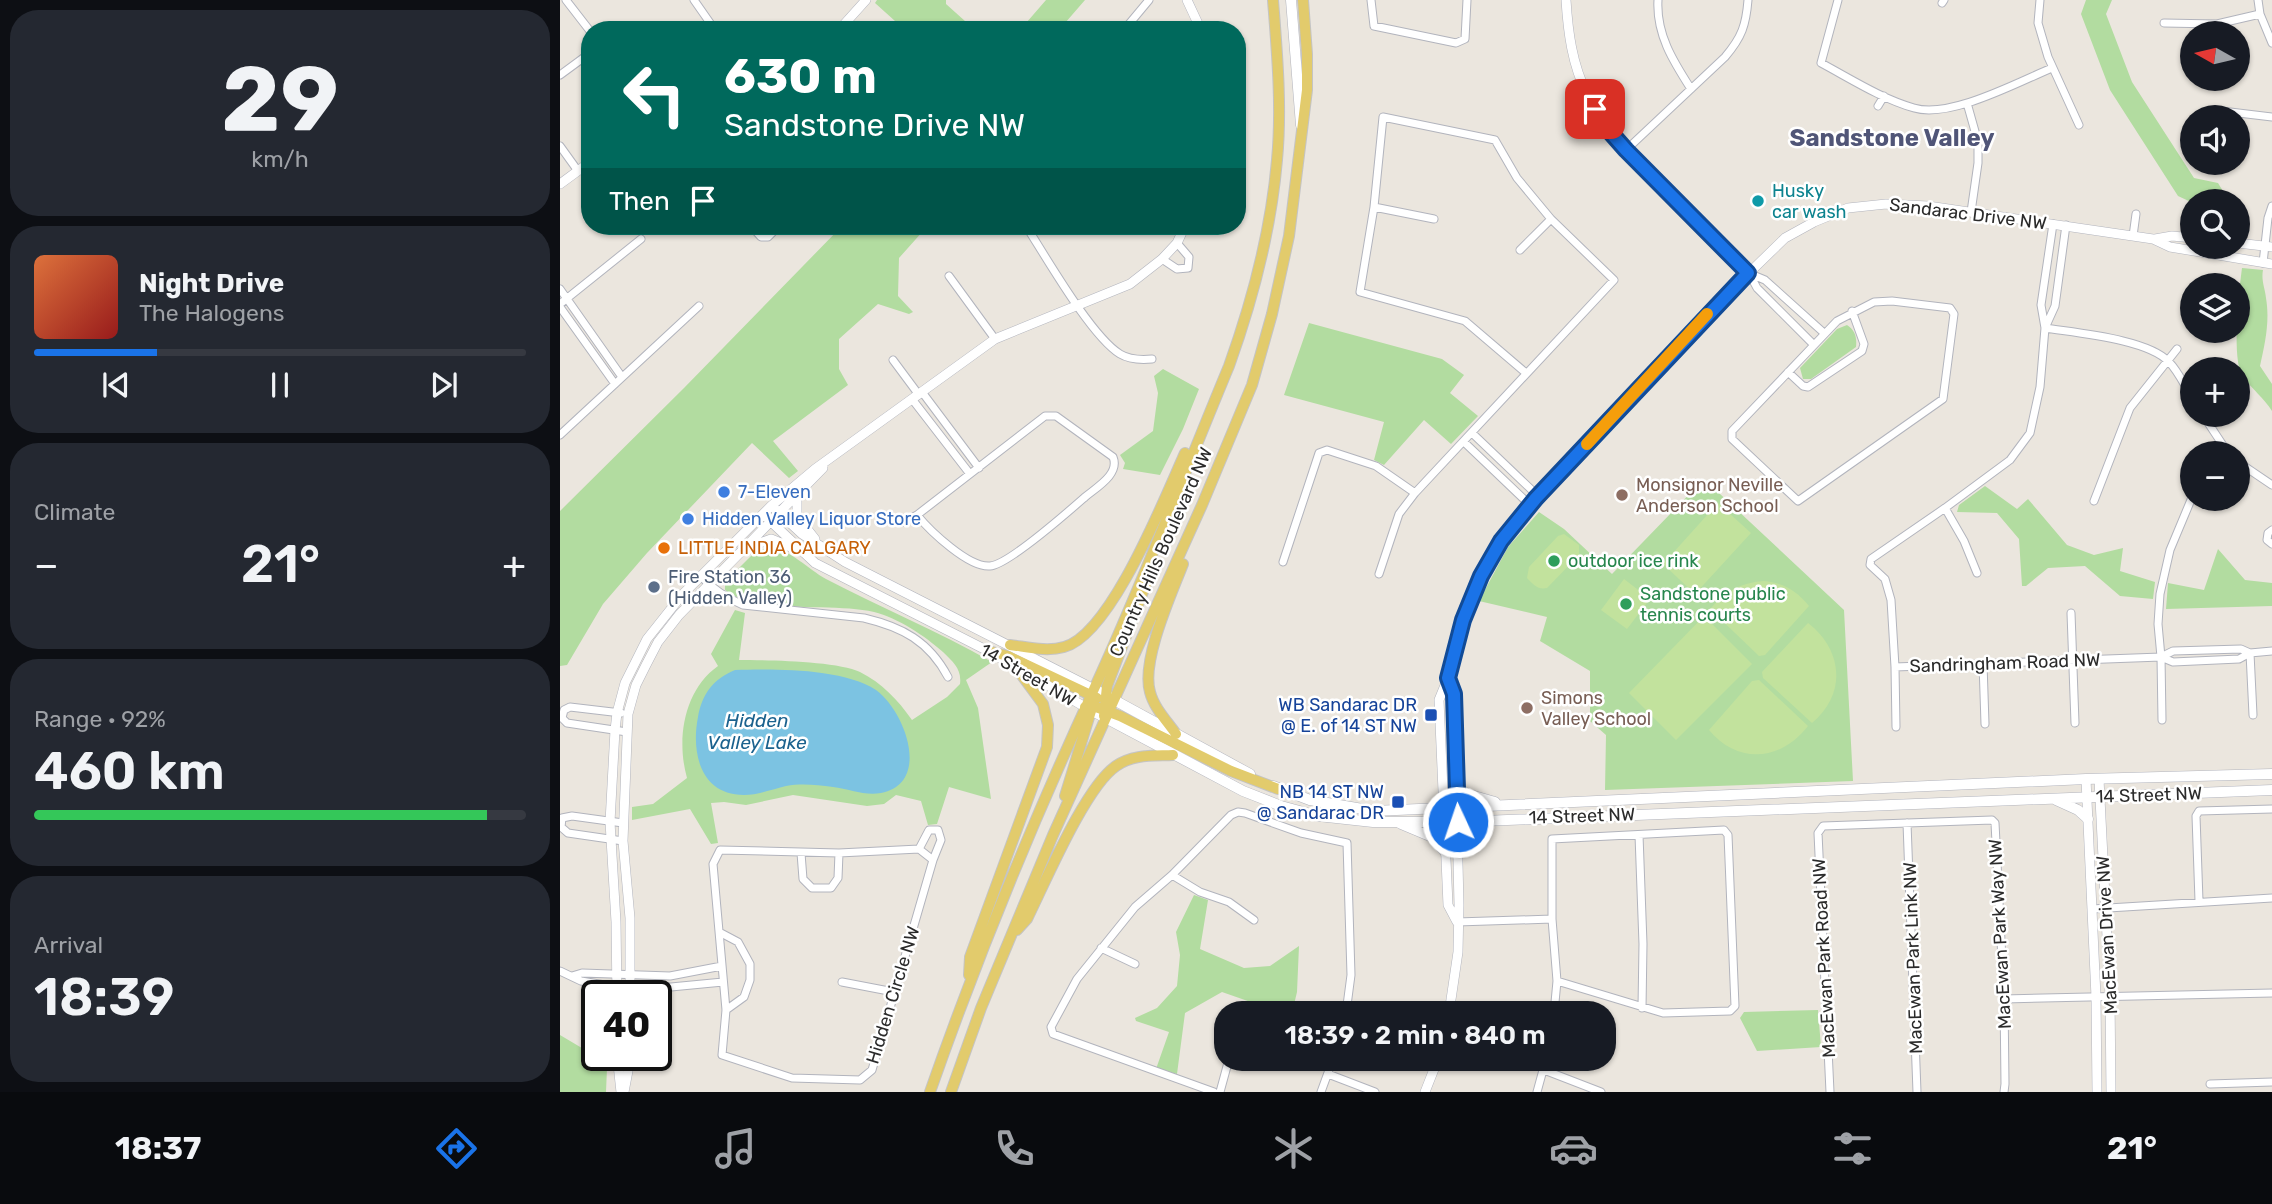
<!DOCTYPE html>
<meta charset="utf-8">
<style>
:root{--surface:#171b24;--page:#242831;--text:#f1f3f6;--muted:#9ea1a6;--line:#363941;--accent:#1a73e8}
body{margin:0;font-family:Rubik,sans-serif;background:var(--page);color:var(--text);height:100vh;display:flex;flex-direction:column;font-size:26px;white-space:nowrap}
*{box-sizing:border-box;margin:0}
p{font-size:23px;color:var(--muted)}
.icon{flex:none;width:38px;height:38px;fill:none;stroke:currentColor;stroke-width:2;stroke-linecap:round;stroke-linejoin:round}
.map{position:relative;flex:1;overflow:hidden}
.sheet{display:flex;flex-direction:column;gap:10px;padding:10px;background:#0d0f14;width:560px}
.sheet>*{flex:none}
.hud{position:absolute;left:21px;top:21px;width:665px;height:214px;border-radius:28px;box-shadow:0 2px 5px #0004;background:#00695c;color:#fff;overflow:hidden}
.needle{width:46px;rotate:278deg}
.controls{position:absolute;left:1620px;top:21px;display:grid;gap:14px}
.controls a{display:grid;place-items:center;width:70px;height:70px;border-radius:50%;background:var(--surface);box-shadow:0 2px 5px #0004;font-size:35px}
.speed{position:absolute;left:21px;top:980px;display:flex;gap:14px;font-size:35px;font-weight:700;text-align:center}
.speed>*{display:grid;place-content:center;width:91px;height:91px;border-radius:50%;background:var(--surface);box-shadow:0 2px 5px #0004;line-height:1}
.speed .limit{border:4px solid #111;border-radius:10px;background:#fff;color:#111}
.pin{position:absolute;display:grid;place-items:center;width:60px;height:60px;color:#fff;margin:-30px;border-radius:14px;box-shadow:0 4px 10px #0006}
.me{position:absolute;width:77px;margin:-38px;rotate:357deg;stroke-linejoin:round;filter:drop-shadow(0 0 5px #0008)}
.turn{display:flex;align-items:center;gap:24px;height:147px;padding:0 28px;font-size:32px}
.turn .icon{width:91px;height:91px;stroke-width:2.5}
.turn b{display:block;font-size:49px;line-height:60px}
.then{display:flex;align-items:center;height:66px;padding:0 28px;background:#0003;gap:14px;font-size:26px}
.big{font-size:52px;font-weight:600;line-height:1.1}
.sheet .tile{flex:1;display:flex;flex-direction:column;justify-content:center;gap:10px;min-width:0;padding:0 24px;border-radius:28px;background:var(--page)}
.sheet .dial{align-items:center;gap:0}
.dial b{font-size:91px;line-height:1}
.song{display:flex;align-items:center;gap:21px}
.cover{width:84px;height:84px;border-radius:10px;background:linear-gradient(135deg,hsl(20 70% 55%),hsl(0 70% 35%))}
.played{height:7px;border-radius:4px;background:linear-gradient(90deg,var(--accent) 25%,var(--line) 25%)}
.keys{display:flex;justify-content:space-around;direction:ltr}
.heat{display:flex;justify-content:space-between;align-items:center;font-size:38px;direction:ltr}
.charge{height:10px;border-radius:5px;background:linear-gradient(90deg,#34c759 92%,var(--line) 0)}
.trip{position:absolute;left:654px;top:1001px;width:402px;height:70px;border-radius:28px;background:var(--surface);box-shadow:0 2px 5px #0004;font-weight:600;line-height:70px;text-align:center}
.tabs{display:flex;height:112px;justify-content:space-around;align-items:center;background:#090b0e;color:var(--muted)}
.tabs .icon{width:49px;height:49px}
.tabs .on{color:var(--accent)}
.tabs b{font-size:32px;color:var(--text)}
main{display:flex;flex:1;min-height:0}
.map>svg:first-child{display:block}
.green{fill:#b2dca0}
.pitch{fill:#c2e29d}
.water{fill:#7cc3e2}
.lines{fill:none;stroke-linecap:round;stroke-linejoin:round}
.minor-casing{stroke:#b2b4bd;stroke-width:9}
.tertiary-casing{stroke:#b2b4bd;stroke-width:10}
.secondary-casing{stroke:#b2b4bd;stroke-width:11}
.primary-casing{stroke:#c4c4c4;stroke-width:12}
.minor{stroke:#fff;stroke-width:7}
.tertiary{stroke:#fff;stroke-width:9}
.secondary{stroke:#fff;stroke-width:10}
.primary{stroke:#e2cb6c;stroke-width:10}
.route-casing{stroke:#114b97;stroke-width:18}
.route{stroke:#1a73e8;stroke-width:12}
.slow{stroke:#f59e0b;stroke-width:12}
.culture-dot{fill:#0f9aa8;stroke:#fff;stroke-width:2.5}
.shop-dot{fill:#3f7fe0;stroke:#fff;stroke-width:2.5}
.education-dot{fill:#8d6e63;stroke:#fff;stroke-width:2.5}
.food-dot{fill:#e8710a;stroke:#fff;stroke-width:2.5}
.leisure-dot{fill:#2e9e5b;stroke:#fff;stroke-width:2.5}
.service-dot{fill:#5c6f8a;stroke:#fff;stroke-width:2.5}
.transit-dot{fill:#1a4fb4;stroke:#fff;stroke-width:2.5}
.labels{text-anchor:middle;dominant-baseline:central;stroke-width:5;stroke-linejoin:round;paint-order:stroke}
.culture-label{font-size:18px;fill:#0d838f;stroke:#fff;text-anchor:start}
.street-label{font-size:18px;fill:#2b2b2b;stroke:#fff}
.education-label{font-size:18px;fill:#785e54;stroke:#fff;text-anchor:start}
.shop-label{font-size:18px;fill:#366cbe;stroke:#fff;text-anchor:start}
.food-label{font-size:18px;fill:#c56008;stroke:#fff;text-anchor:start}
.leisure-label{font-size:18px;fill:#27864d;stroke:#fff;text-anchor:start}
.service-label{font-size:18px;fill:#4e5e75;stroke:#fff;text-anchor:start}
.transit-label{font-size:18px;fill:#164399;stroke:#fff;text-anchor:end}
.water-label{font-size:19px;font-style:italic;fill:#1b628e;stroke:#fff}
.district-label{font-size:24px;font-weight:bold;fill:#505577;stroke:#fff}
</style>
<main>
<section class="sheet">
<div class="tile dial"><b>29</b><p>km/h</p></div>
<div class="tile">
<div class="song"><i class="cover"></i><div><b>Night Drive</b><p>The Halogens</p></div></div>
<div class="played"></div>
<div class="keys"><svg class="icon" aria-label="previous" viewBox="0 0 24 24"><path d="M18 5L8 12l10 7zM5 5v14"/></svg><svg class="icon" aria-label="pause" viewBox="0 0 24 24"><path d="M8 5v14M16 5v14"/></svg><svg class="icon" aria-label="next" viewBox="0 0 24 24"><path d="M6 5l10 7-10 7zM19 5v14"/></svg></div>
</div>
<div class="tile"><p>Climate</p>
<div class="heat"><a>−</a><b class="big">21°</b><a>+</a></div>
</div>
<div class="tile"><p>Range · 92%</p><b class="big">460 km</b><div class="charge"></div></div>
<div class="tile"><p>Arrival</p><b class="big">18:39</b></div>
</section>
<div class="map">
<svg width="1712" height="1092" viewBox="0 0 1712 1092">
<rect width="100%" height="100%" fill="#ebe6de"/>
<path class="green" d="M317,0h69v4l29,26h-70l-30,-27z
M486,0h39l-26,30h-39z
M1526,0h26l-6,14 26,68 62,96 24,5 11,18 -36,2 -15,-7 -68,-106 -29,-76z
M282,226h92l-10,4 -25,28 -1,38 15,16 -4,2 -31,-10 -39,35v30l9,16 -75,56 25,30 -9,7 -37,-35 -105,110 -44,51 -36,61 -7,1v-155l124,-123z
M1682,268l21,2c-2,11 2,18 3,28 4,23 -1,46 -6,68l12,18v27c-8,-13 -20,-22 -29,-34 -12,-17 -4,-86 -1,-109z
M749,323l133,36 22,16 -14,18 28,23 -27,28 -27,-24 -40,45 -10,-5 10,-38 -100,-27z
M1287,325c8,5 10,12 9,22l-45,32h-8l-3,-11 37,-39z
M603,369l36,20 -16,40 -23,46 -37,-6 2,-6 -5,-8 33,-24 5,-38 -4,-17z
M1144,479l140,131 9,171 -248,9 1,-55 -16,-14v-50l-50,-30 7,-24 -68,-16 29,-54 31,-35 25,17 48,45z
M1425,486l32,23 11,-10 39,46 27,10 29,-7 -3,23 35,11 -2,17 -33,-3 -35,-30 -37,2 -22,18h-4l-3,-47 -22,-26 -40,-1 2,-7z
M210,547c21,3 38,22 56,32 55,29 112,52 166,83l-26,18 12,28 13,91 -42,-12 -12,37 -9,1 -7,-24 -25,-6 -12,9 -17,2 -74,-11 -47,10 -22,-3 -13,1 7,40 -7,1 -21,-35 -58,11v-13l21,-3 34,-26c-11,-39 -3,-88 31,-112l-7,-12 24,-44 10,3 -6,47c28,0 98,1 121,12 22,11 38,28 52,48l35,-23 13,-13c2,-15 -7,-22 -17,-32 -18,-16 -45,-34 -69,-40 -40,-10 -118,3 -149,-22v-8l30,-30z
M1658,549l27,31 27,3v23l-106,3 2,-26 36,7z
M634,895l14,5 -8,49 44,19 26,-2 29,-20 -2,46 -5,21h-21l-9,-7 -40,-14 -37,21 -8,61 -21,-5 13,-37 -33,-11 -1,-3 22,-10 20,-22 3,-31 -4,-23z
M1258,1010l3,37 -64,4 -17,-33 4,-6z
M0,1035l37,22 10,11 -1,24h-46z"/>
<path class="pitch" d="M1158,503l33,30 -56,61 -32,-30z
M1004,534l15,11v10l-32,33c-9,2 -13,-3 -20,-10l2,-11 29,-31z
M1064,579l26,20 -23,30 -26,-19z
M1204,581c20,2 33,10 45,25l-44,49 -6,1 -49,-47c14,-17 32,-27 54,-28z
M1144,616l48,48 -76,76 -47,-47z
M1248,623c35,27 39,71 4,100l-49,-45 -1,-6z
M1199,680l49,46c-27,35 -70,39 -99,4l43,-49z"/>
<path class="water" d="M175,670c39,-1 107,-2 141,20 29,21 56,93 5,103 -16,3 -32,-4 -48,-6 -16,-2 -31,-4 -47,-1 -13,3 -28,9 -42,9 -44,0 -53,-43 -46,-78 4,-23 15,-38 37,-47z"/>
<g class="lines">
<defs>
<path id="minor" d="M6,0l24,31
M134,0l21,30
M811,0l3,26 82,17 9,-4 2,-39
M1098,0c-2,34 15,61 33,89
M1278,0l-17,63c30,16 61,36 93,45 36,11 104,-26 138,-40
M1480,0l-2,23 10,34 31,68
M1698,0l2,14 12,29
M1382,3l2,-3
M1604,23l53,1 43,-10
M564,30l25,-30
M0,75l30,-22
M1407,103l11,39v21l-7,49
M1318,106l6,-10
M1650,115l12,-4 50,6
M0,146l18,25
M1066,150l99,-93c17,-20 21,-32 23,-57
M814,207l60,12
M1493,224l-12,81 4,23 -5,59 -10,46 -20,27 -65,48 -74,51 -1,6 15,14 6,21 4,67 266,-10 12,5 66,-3 11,-6 22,-2
M191,226l10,11h7l11,-11
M466,226c20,31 65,110 94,128 10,6 21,6 32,5
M1573,236l3,-22
M960,250l31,-31
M602,259l15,10 11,-1 1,-11 -12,-14
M1703,263l5,-45 4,-12
M1188,273l17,7 59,53
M1189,273l8,15 56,56
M389,276l46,63
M0,289l62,88
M1332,301l58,7 4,6 -11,85 -145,102 -66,-62v-8l105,-110 37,-19z
M0,304l81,-65
M0,307l55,77
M1485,328c31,5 103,11 124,34 10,10 16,25 24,37
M1485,328l10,-22 11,-81
M333,360l26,35
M1228,372l15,14 5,1 54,-36 2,-7 -12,-33
M362,392l57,76
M352,399l58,75
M1643,415l25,38
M912,433l66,63
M0,435l139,-129
M904,442l66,63
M1678,462l34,23
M1534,501l36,-93 47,-59
M1385,508l19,33 13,32
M344,522l13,-7 128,-99h11l57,41c7,17 -16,30 -28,40 -16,14 -77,68 -95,69 -21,2 -60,-35 -73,-51
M1712,530l-4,3 -1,7 5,4
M723,562l36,-109 8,-3 49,16 39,27
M819,574l20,-60 16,-21 199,-213 -63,-61 -34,-41 -22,-38 -112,-23 -9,90 -14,85 105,29 61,52
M141,576c12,14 25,21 42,29l121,13c38,9 65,23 84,59
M1511,613l4,110
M1690,653l3,62
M1601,657l12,-6 68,-2 9,4
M1423,663l2,61
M1335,667l1,60
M61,713l-51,-6 -6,3 -2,8 5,5 60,9
M1602,720l-1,-63 -3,-33 2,-30 10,-44 23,-55
M1347,823l10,269
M1079,835l4,109 -1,64
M63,841l-55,-8 -7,-6 1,-9 10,-2 51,7
M359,849l10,-19h9l3,10 -8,20 -61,210 -12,10 -68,-2 -70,-23 4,-45 -13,-146 7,-14 119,3 80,-4 14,11
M241,853l2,26 9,9h19l7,-10 1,-25
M612,875l28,17 29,10 25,18
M1639,901l-3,-85 3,-5 73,-2
M1532,909l180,-11
M897,922l95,-3
M161,933l17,9 12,22v16l-6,17 -18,13
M541,948l34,16
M0,971l21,10 36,6h54l52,-5
M12,976l10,-3 88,3 52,-10
M282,982l52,10
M1444,999l268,-6
M994,1013l3,-32 -5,-62v-80l172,-9 4,5 7,171 -5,5 -67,2 -106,-32
M984,1070l57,22
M768,1074l47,18
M1650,1084l62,-2
M654,1092l-161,-58 -2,-7 26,-48 58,-72 37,-32 59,-60 7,-3 7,1 56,20 46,10 4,132 -5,38
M660,1092l9,-33
M761,1092l12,-33
M977,1092l9,-33
M1270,1092l-12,-259 5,-7 169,-6 3,3 9,176 1,85 -1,8"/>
<path id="tertiary" d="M627,0l14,30
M1006,0c2,32 6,64 21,94 19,41 53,71 86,102 25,25 50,51 75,77
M279,30l27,-30
M0,184l30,-22
M1595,239l17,-3 21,2
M1678,243l34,4
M237,495v21l18,23
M215,509l27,25 43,28 249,127
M207,518l48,45 173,88 97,56
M191,546l20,-7 22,9
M888,678l6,16 5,211 -1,47 -9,61
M1526,779l10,218 1,95
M1539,779l11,217 1,96
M897,922l-9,-17 -9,-205 9,-22 15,-58 18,-44 20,-35 35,-43 178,-191 71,-69 29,-16 34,-14 38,-4 42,2 225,33 17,8 102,17
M57,996l-1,-74 -6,-100 5,-92 2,-17 8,-30 22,-44 35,-44 89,-89 44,-37 180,-130 135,-55 32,-25 15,-16 8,-17
M70,996v-78l-7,-77 5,-127 8,-29 10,-20 12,-23 21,-27 144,-147
M57,1055l4,37
M64,1092l4,-21 1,-16
M865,1092l13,-33"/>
<path id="secondary" d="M731,0l10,125
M534,689l156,85
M525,707l158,84 38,15 37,10 55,6h85l814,-32
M713,786l37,14 64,11 712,-32 186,-5
M897,787l10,7 28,8
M1496,800l22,10 10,9
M841,824l31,13 14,16"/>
<path id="primary" d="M450,645c17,2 37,7 54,2 47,-12 101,-150 121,-194
M428,651l20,5 89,42
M525,707h11l24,9 111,55 47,18
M544,716l3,-30 42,-110
M616,734c-9,-13 -22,-26 -26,-42 -9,-31 21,-97 33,-128
M505,796l29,-95
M457,930l10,-11c18,-36 58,-132 89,-153 17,-12 38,-10 57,-11
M409,975l1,-18 77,-210 1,-22 -5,-21 -25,-34
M370,1092c48,-137 103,-271 164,-403 49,-106 90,-215 135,-323 24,-67 42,-135 48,-206 5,-53 0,-108 -4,-160
M391,1092l30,-84 72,-173 149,-330 50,-120 20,-71 17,-78 18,-146v-36l-4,-54"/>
</defs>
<use href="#minor" class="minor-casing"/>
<use href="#tertiary" class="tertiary-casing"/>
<use href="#secondary" class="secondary-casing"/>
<use href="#primary" class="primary-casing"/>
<use href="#minor" class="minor"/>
<use href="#tertiary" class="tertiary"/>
<use href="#secondary" class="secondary"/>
<use href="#primary" class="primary"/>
</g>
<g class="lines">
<defs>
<path id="route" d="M898,822l-4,-128 -6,-16 15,-58 18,-44 20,-35 35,-43 212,-225 -122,-123 -22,-25 -9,-16"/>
</defs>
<use href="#route" class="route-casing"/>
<use href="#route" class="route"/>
<path class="slow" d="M1027,444l120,-130"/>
</g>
<circle class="culture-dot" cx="1198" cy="201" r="7"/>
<g class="shop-dot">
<circle cx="164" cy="492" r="7"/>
<circle cx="128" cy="519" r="7"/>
</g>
<g class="education-dot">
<circle cx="1062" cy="495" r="7"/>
<circle cx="967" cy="708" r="7"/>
</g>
<circle class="food-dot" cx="104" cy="548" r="7"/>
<g class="leisure-dot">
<circle cx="994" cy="561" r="7"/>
<circle cx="1066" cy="604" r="7"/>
</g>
<circle class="service-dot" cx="94" cy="587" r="7"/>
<g class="transit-dot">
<rect x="864" y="708" width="14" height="14" rx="3.5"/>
<rect x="831" y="795" width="14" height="14" rx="3.5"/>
</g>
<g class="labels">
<g class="culture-label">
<text x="1212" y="191">Husky<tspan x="1212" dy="21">car wash</tspan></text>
</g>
<g class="street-label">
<text transform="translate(1408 214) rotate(7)">Sandarac Drive NW</text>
<text transform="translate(601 552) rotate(-66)">Country Hills Boulevard NW</text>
<text transform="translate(1445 663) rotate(-2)">Sandringham Road NW</text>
<text transform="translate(468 675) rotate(30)">14 Street NW</text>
<text transform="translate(1589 795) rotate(-2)">14 Street NW</text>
<text transform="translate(1022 816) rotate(-2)">14 Street NW</text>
<text transform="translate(1440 934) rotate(-93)">MacEwan Park Way NW</text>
<text transform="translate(1547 935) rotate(-93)">MacEwan Drive NW</text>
<text transform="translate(1264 958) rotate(-93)">MacEwan Park Road NW</text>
<text transform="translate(1353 958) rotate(-92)">MacEwan Park Link NW</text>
<text transform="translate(333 995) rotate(-73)">Hidden Circle NW</text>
</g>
<g class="education-label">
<text x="1076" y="485">Monsignor Neville<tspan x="1076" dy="21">Anderson School</tspan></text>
<text x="981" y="698">Simons<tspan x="981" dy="21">Valley School</tspan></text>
</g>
<g class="shop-label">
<text x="178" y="492">7-Eleven</text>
<text x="142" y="519">Hidden Valley Liquor Store</text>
</g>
<g class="food-label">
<text x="118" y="548">LITTLE INDIA CALGARY</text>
</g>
<g class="leisure-label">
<text x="1008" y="561">outdoor ice rink</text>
<text x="1080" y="594">Sandstone public<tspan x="1080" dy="21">tennis courts</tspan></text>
</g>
<g class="service-label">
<text x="108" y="577">Fire Station 36<tspan x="108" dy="21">(Hidden Valley)</tspan></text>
</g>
<g class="transit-label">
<text x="857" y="705">WB Sandarac DR<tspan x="857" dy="21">@ E. of 14 ST NW</tspan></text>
<text x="824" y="792">NB 14 ST NW<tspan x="824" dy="21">@ Sandarac DR</tspan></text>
</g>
<g class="water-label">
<text x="197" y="720">Hidden<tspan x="197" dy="22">Valley Lake</tspan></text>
</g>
<g class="district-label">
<text x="1332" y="138">Sandstone Valley</text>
</g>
</g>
</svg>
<div class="controls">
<a><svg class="needle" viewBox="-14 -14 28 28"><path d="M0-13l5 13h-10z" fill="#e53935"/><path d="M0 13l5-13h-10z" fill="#9ea1a6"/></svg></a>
<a><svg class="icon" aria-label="sound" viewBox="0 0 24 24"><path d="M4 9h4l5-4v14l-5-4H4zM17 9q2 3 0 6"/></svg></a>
<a><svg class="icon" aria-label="search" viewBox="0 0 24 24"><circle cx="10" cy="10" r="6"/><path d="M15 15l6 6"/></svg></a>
<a><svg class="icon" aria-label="layers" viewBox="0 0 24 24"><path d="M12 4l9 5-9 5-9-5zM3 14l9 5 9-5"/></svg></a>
<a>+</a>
<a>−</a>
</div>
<div class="speed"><div class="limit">40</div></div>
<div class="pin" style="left:1035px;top:109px;background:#d93025"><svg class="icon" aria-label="arrive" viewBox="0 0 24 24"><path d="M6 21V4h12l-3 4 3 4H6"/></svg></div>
<svg class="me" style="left:898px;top:822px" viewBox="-20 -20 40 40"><circle r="17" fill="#1a73e8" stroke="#fff" stroke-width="3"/><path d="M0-11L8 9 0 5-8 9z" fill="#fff"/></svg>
<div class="trip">18:39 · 2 min · 840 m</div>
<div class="hud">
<div class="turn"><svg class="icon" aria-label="left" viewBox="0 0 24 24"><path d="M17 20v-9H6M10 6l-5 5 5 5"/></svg><div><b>630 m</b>Sandstone Drive NW</div></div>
<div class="then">Then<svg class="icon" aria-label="arrive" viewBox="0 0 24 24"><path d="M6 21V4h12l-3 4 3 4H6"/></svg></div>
</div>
</div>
</main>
<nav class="tabs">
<b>18:37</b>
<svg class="icon on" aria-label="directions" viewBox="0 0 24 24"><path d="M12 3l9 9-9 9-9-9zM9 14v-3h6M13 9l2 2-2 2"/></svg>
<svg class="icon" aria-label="music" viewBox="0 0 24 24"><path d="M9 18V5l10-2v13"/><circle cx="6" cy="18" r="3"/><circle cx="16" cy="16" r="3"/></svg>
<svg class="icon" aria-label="phone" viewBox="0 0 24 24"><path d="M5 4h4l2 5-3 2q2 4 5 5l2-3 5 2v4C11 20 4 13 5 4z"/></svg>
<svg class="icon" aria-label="climate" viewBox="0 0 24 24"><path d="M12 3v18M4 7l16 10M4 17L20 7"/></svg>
<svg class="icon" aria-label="car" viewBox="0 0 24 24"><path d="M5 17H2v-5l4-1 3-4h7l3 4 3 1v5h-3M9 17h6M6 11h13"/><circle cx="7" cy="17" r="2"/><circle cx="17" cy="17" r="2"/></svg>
<svg class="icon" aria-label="filters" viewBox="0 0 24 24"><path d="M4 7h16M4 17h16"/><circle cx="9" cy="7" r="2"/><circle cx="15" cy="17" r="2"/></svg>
<b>21°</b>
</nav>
